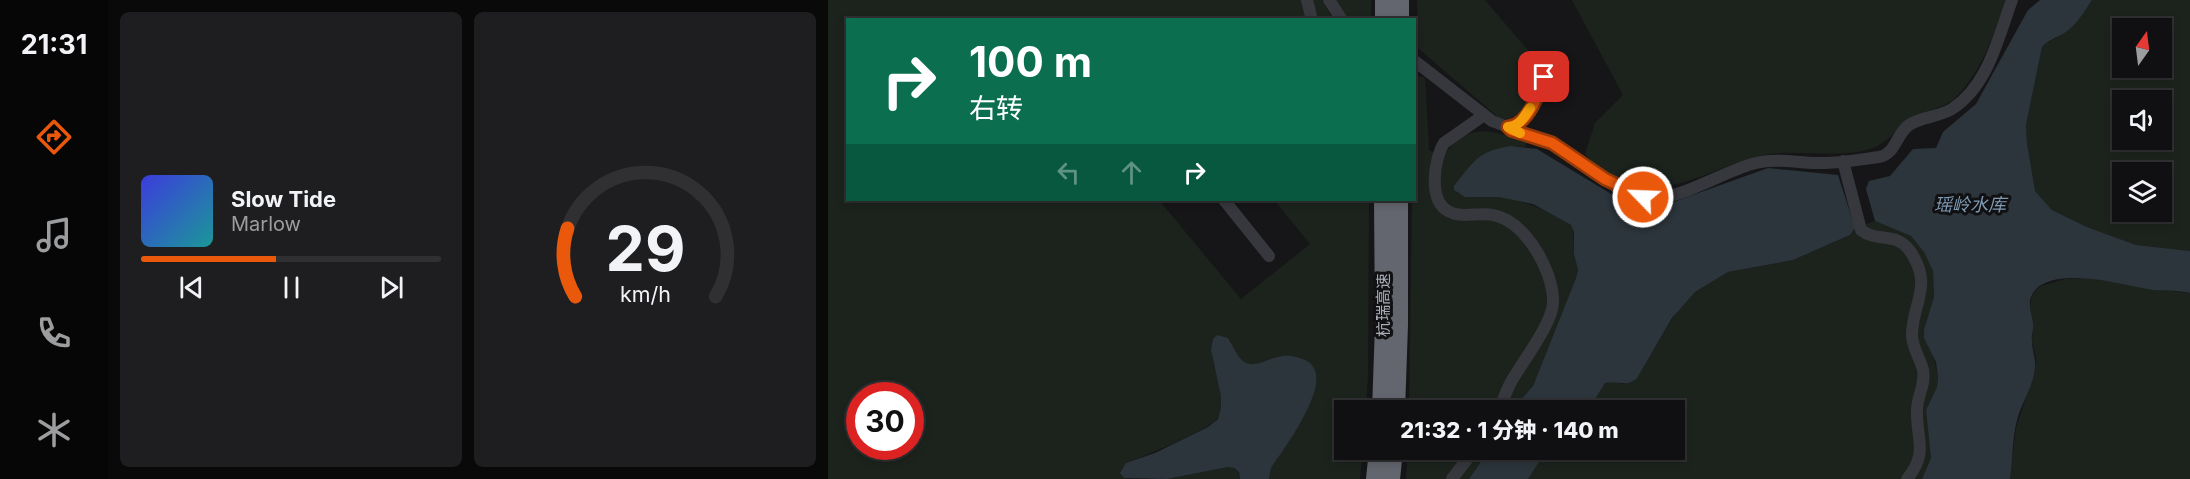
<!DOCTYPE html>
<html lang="zh">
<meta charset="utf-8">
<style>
:root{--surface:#101012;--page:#1e1e20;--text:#f1f3f6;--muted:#9c9d9f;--line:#303032;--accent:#ea580c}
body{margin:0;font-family:Inter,"Noto Sans SC",sans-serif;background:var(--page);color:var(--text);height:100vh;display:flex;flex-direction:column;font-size:22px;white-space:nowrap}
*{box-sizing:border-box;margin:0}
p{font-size:20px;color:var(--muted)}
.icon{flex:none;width:33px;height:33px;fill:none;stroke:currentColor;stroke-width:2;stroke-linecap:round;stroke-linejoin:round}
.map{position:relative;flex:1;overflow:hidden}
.side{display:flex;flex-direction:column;gap:12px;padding:12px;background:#09090a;width:720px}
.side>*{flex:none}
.guide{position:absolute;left:18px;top:18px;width:570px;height:183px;border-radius:0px;box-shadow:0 3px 9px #0003,0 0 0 2px var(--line);background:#0b6e4f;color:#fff;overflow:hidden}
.needle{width:39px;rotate:14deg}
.controls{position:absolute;left:1284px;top:18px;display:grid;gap:12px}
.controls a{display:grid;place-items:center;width:60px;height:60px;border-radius:0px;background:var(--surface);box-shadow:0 3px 9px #0003,0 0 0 2px var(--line);font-size:30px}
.speed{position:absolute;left:18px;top:382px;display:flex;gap:12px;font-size:30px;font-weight:700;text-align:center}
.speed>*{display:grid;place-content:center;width:78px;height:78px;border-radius:50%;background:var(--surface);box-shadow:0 3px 9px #0003,0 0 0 2px var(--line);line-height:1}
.speed .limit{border:9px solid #d22;background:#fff;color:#111}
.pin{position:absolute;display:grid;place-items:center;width:51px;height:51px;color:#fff;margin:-26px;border-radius:12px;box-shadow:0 3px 9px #0006}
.me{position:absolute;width:66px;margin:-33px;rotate:294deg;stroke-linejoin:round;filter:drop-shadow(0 0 4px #0008)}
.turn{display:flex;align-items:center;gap:21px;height:126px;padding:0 24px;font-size:27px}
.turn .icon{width:78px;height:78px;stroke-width:2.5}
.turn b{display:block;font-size:42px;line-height:51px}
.lanes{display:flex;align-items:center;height:57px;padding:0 24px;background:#0003;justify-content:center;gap:30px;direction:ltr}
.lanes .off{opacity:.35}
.side .card{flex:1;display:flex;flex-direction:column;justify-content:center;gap:9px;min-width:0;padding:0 21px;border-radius:9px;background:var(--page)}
.side .dial{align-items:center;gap:0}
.dial svg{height:156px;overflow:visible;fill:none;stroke:var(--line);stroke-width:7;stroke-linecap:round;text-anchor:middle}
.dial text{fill:var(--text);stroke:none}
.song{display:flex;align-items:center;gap:18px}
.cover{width:72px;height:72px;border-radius:9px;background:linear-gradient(135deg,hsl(240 70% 55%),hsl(180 70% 35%))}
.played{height:6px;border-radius:3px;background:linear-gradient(90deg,var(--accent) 45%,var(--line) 45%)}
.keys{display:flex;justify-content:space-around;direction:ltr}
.side .tiles{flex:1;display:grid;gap:12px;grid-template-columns:repeat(2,1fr)}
.trip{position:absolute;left:506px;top:400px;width:351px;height:60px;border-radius:0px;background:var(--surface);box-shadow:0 3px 9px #0003,0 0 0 2px var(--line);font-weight:800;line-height:60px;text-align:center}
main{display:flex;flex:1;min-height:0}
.dock{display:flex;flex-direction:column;width:108px;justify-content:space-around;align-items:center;background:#060607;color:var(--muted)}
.dock .icon{width:42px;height:42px}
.dock .current{color:var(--accent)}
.dock b{font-size:27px;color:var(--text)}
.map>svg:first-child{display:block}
.green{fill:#1c231d;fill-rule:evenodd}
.water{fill:#2c353c}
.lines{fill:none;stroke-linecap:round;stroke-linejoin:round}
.minor{stroke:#37383d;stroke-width:12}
.highway{stroke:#63666e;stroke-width:18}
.route-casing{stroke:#983908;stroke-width:15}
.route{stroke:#ea580c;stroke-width:10}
.slow{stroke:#f59e0b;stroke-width:10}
.labels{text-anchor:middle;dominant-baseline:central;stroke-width:6;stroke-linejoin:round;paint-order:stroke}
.street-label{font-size:16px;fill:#a8adb8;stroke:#111113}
.water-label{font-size:18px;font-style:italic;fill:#7f9bb3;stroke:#111113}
</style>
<main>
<nav class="dock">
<b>21:31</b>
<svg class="icon current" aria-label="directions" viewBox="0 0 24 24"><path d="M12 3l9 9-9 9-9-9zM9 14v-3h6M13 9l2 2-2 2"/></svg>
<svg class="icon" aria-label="music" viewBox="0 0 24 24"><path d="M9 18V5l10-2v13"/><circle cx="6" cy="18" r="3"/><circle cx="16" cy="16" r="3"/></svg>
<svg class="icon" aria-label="phone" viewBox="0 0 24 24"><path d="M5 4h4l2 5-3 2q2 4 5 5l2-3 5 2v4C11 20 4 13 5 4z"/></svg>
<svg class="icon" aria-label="climate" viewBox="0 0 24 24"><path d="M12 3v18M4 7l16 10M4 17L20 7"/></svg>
</nav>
<section class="side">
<div class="tiles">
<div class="card">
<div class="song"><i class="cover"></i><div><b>Slow Tide</b><p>Marlow</p></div></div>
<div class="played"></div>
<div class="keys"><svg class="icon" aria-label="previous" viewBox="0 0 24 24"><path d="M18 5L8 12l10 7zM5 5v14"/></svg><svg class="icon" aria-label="pause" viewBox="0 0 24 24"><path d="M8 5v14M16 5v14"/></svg><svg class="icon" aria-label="next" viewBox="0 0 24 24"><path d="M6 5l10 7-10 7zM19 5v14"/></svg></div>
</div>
<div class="card dial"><svg viewBox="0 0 100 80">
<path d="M14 69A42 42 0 1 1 86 69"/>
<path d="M14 69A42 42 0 0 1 10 34" stroke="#ea580c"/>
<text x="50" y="56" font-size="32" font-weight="700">29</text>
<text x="50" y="72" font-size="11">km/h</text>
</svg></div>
</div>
</section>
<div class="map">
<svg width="1362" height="479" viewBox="0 0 1362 479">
<rect width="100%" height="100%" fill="#161618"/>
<path class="green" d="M0,0h494l11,19 -485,1v180h311l82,99 69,-55 -36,-44h95l-1,173 -2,38h-22v39h19l-3,29h-91l2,-11 35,-55 7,-16 -33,-41c-9,4 -30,14 -39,5 -5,-5 -9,-17 -13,-23l-16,18c3,17 14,42 8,59 -5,13 -78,42 -94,48l-2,15 3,1h-299zM32,396h50v51h-50z
M505,0h38v19h-22z
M589,0h68l53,62c0,4 1,10 1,15 -2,17 -20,48 -40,41l-81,-70z
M744,0h436c-15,35 -26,72 -54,99 -10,9 -26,10 -37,17 -15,8 -30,27 -44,32 -34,12 -74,0 -109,7 -39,8 -83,36 -123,33 -25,-1 -41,-16 -56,-34l10,-31 28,-28z
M1264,0h98v251l-54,-6 -49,-18 -35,-17 -17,-19 -8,-48 -1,-18 16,-78c7,-7 14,-8 21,-13 12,-8 21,-22 29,-34zM1294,28h40v40h-40zM1294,100h40v40h-40zM1294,172h40v40h-40z
M587,75l10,3 4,72 13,8c25,-38 49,-27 85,-16l-2,5 -14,-1 -57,40 3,7c14,6 28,2 43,4 27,4 47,14 71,28l2,3 1,26 4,16 -2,8 -43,108 -22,25h-102l3,-211h2z
M1047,221l36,15 14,16 5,11 3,8 1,26 -7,25 11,56 -1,9 -11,23 5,48 -9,21h-394l19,-29h127v-39h-86l17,-28 9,-2 8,3 12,-3 45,-73 16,-16 33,-20 65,-12 57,-25 5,-7z
M1255,278l35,4 33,7 39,4v186h-180l6,-51 19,-57 1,-13 -4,-16 1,-18 -3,-16 1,-9 4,-8 6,-5 25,-7z
M580,450h81l-20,29h-63z
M400,467c9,1 11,4 12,12h-73z"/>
<path class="water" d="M1212,0h52c-8,12 -16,26 -29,34 -8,4 -14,6 -21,13l-16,78 1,18 8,48 17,19 35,17 49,18 54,6v42c-12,-3 -24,-2 -37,-3 -26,-4 -112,-30 -123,10 -1,8 2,15 3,23 1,6 -2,12 -1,18 0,10 4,17 3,27 -2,19 -13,34 -18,52 -5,19 -4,40 -7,59h-88l9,-21 -5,-48 11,-23 1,-9 -2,-16 -12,-24v-8l10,-33 -1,-26 -9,-19 -13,-16 -36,-15 -9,-32 3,-8 21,-5 23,-27 23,-1 7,-16 33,-28 52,-94z
M683,146l26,3 89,54 25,7 117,-42 70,7 17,53 -5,7 -57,25 -65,12 -33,20 -23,26 -35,60c-10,10 -20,2 -32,5l-17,28h-77l22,-25 43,-108 2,-8 -4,-16v-22l-3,-7 -38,-21 -34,-7h-34l-11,-7v-4c20,-25 24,-35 57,-40z
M389,335l11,3c4,6 9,19 15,23 12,9 27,-4 40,-5 7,-1 15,1 22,4 35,16 -21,88 -34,108l-2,11h-29l-1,-7 -5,-4 -6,-1 -61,12 -43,-1 -4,-5 6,-10 29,-10 53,-26 10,-8 3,-11v-12l-10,-46 2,-11z
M661,450h58l-19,29h-59z"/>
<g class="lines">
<path class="minor" d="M479,0l5,20
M501,0l13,20
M588,62l76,59 16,6 7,-2 6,-4 17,-25 10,-31
M656,115l-40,28c-10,16 -16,57 4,68 13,8 31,1 45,4 32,6 60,55 60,86 1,21 -31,61 -42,81 -5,9 -8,19 -12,29
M680,127l3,3c16,5 33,7 47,16 29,18 56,48 91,52 26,4 74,-26 103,-34 21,-6 41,-2 63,-1 21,1 43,-3 64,-6 17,-3 17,-23 30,-32 12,-8 30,-8 43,-16 36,-23 46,-71 60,-109
M1015,161l18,69c16,13 35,1 49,21 24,35 2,52 2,84 0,12 8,23 11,35 3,14 -6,26 -6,40 -1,30 12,42 -10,69
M396,200l45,56
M624,479l22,-29"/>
<path class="highway" d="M556,20v-20
M572,20v-20
M553,411l3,-86 -1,-125
M568,411l3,-86v-125
M547,479l3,-29
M563,479l3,-29"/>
</g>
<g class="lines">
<defs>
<path id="route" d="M716,77c-5,17 -16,48 -36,50l3,3 41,13 53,36 38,18"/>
</defs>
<use href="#route" class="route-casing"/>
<use href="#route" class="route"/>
<path class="slow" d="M692,133l-12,-6c12,-1 16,-10 22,-19"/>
</g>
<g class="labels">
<g class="street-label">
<text transform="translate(555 305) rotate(-90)">杭瑞高速</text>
</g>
<g class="water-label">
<text x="1142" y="204">瑶岭水库</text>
</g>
</g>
</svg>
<div class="controls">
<a><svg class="needle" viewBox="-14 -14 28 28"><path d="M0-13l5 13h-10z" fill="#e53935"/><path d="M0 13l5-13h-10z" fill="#9c9d9f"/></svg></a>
<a><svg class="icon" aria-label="sound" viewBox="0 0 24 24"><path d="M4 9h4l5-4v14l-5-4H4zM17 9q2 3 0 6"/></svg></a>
<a><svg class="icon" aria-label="layers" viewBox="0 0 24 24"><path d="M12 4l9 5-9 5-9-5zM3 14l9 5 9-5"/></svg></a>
</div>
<div class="speed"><div class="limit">30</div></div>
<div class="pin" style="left:716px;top:77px;background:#d93025"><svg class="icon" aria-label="arrive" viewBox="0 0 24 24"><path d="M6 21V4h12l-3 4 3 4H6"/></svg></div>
<svg class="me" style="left:815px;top:197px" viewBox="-20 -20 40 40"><circle r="17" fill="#ea580c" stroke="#fff" stroke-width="3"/><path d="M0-11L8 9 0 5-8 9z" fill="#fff"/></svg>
<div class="trip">21:32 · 1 分钟 · 140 m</div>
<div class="guide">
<div class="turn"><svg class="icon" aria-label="right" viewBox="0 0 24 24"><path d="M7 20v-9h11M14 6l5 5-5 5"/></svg><div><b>100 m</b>右转</div></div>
<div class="lanes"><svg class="icon off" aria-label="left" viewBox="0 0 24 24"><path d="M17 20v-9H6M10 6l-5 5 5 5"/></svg><svg class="icon off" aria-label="ahead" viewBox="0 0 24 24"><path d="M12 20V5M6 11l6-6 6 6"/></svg><svg class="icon" aria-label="right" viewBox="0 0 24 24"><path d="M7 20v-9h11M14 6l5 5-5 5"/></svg></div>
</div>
</div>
</main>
